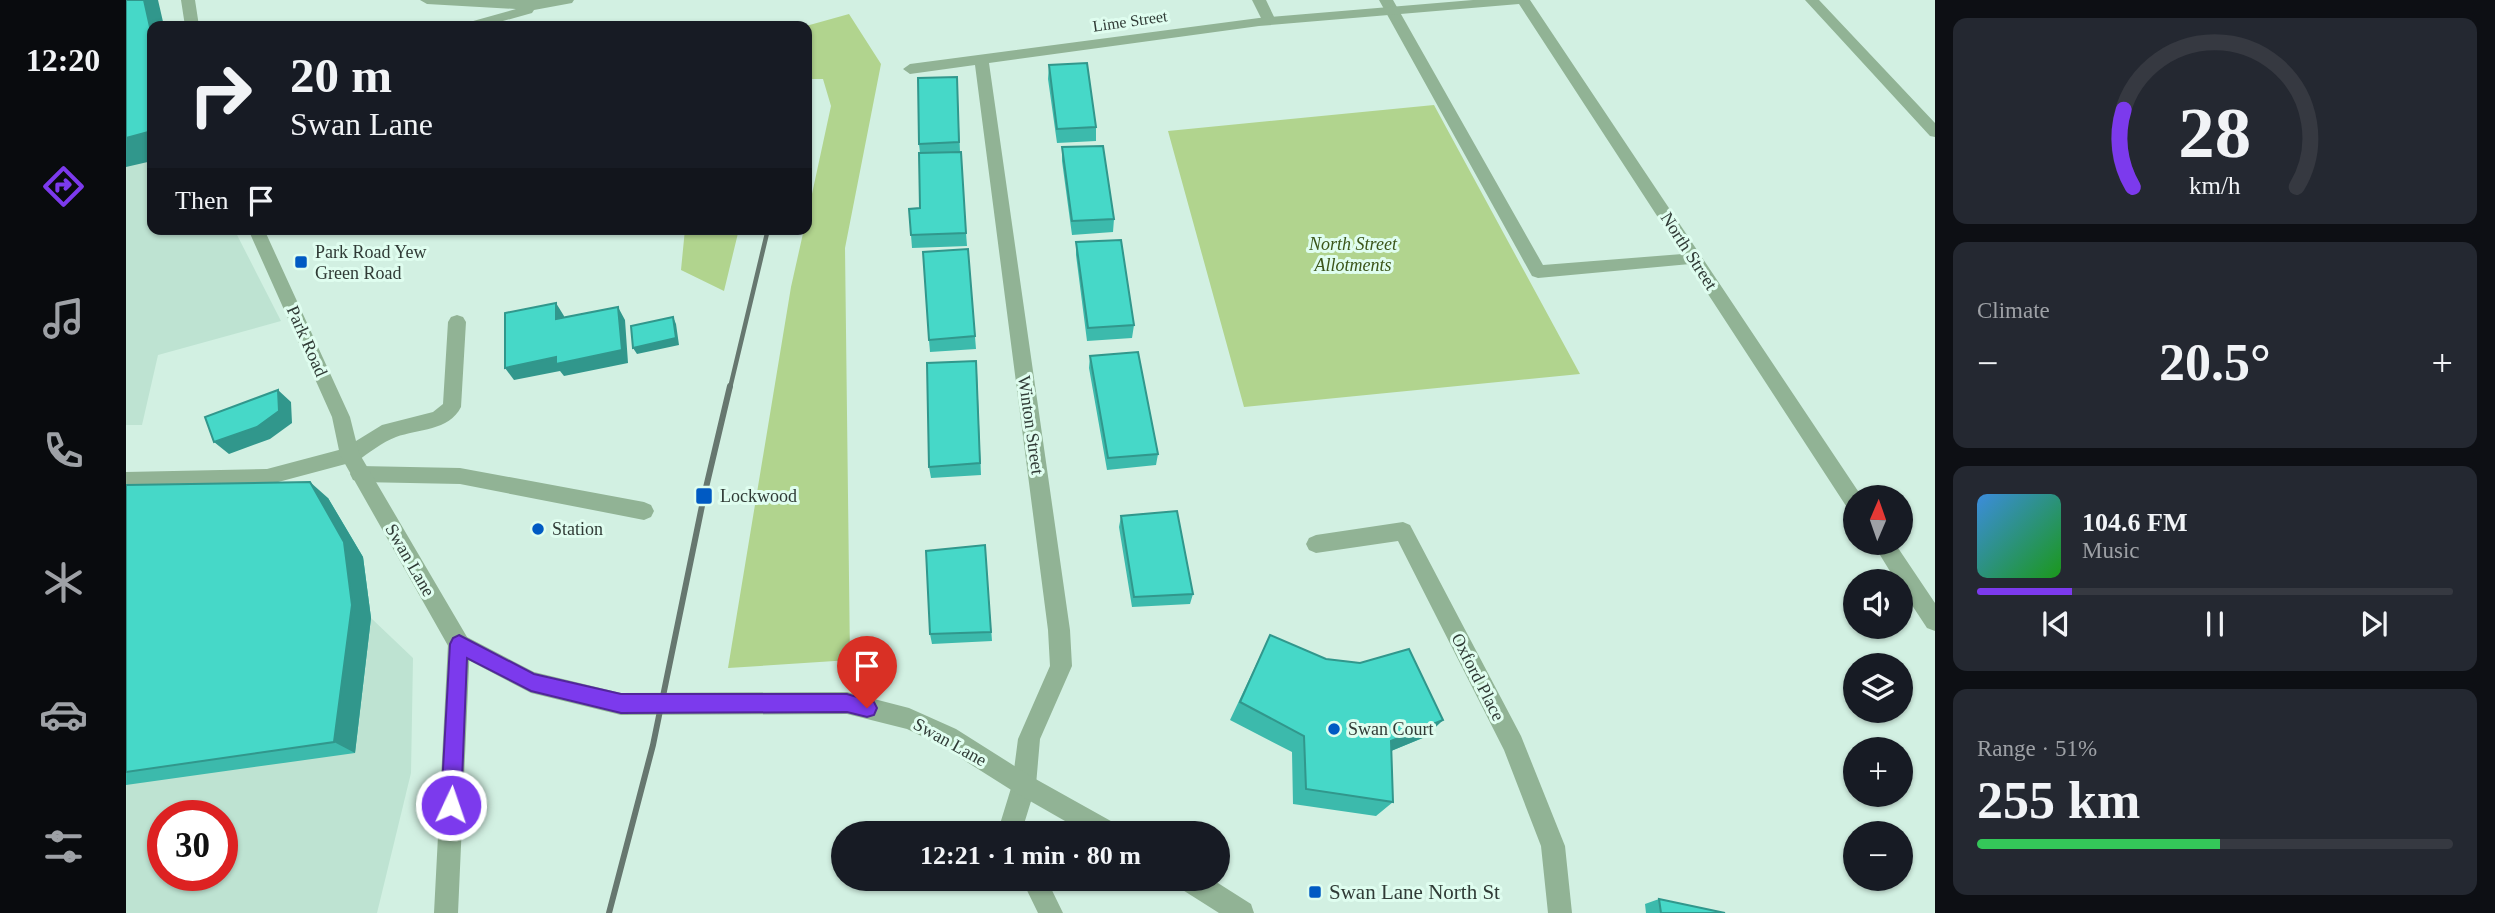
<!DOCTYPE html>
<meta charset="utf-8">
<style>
:root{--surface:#171b24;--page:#242831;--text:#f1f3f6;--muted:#9ea1a6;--line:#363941;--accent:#7c3aed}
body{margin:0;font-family:Georgia,serif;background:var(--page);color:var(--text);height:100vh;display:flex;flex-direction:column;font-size:26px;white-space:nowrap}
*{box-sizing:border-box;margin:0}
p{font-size:23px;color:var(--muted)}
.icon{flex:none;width:38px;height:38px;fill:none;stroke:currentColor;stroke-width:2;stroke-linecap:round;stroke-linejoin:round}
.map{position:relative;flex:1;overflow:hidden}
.sheet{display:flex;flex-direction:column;gap:18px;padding:18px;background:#0d0f14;width:560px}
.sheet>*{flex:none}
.hud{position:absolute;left:21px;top:21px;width:665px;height:214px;border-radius:14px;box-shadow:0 2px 5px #0004;background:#171b24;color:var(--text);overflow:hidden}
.needle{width:46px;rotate:2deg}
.fabs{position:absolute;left:1717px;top:485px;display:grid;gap:14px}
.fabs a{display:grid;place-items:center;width:70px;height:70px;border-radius:50%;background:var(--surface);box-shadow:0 2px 5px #0004;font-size:35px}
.speed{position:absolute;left:21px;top:800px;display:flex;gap:14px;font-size:35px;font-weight:700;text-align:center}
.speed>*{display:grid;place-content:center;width:91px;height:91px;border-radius:50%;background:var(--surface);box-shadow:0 2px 5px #0004;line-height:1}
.speed .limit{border:10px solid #d22;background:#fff;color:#111}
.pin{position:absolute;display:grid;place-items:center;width:60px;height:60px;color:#fff;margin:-72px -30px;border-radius:50% 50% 50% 0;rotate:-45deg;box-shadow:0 0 7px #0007}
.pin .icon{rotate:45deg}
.me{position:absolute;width:77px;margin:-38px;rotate:3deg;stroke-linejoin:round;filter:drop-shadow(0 0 5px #0008)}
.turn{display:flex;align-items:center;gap:24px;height:147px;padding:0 28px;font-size:32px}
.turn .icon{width:91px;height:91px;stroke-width:2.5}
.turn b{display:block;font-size:49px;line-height:60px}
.then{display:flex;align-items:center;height:66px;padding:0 28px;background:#0003;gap:14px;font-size:26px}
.big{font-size:52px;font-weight:600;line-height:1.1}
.sheet .card{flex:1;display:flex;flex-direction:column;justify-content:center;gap:10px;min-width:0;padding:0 24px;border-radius:14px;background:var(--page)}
.sheet .dial{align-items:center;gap:0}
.dial svg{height:182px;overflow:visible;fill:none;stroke:var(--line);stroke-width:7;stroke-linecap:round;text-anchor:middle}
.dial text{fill:var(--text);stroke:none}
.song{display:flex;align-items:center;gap:21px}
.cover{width:84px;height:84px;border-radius:10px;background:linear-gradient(135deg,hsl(210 70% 55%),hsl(120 70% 35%))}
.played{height:7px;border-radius:4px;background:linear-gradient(90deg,var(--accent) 20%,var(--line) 20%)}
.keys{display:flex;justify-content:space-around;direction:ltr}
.heat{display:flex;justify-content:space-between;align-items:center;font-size:38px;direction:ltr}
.charge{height:10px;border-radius:5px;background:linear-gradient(90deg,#34c759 51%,var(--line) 0)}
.trip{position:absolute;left:705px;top:821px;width:399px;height:70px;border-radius:35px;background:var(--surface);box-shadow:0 2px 5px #0004;font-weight:600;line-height:70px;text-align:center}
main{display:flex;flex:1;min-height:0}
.tabs{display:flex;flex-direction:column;width:126px;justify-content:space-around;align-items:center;background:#090b0e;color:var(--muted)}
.tabs .icon{width:49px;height:49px}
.tabs .current{color:var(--accent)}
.tabs b{font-size:32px;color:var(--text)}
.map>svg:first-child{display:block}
.built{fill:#bee3d2;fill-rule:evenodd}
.green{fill:#b1d48e}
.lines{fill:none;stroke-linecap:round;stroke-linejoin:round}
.service{fill:#91b395;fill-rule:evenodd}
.minor{fill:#91b395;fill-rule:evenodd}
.tertiary{fill:#91b395;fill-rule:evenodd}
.rail-far1{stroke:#66776f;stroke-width:4.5}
.rail{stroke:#66776f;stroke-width:6}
.wall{fill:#3cbaac}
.shaded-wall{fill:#31978c}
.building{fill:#46d8c8;stroke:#31978c;stroke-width:2}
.route{fill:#7c3aed;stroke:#51269a;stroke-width:2}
.poi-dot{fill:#005ac3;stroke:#dffdef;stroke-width:2.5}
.labels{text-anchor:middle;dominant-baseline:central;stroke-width:6;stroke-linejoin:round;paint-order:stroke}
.far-street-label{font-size:16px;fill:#303b36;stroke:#dffdef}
.park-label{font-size:18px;font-style:italic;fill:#3b5519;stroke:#dffdef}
.street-label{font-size:18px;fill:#303b36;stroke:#dffdef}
.poi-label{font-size:18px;fill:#303b36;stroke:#dffdef;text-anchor:start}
.near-poi-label{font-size:21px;fill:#303b36;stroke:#dffdef;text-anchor:start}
</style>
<main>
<nav class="tabs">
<b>12:20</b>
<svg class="icon current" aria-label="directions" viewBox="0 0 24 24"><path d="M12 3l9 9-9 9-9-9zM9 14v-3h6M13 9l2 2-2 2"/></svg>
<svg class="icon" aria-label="music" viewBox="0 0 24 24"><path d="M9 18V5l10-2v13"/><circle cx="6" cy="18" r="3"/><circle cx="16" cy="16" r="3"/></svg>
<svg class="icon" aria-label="phone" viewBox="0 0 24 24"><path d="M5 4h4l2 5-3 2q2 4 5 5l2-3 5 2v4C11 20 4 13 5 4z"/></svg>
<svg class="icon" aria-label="climate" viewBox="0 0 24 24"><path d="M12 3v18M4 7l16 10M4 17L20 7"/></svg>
<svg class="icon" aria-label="car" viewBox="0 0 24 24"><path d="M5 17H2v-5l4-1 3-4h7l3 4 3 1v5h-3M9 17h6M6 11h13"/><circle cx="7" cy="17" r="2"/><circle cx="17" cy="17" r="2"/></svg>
<svg class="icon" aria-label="filters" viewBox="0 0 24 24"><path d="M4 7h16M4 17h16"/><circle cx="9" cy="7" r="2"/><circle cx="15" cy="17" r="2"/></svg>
</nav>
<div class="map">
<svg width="1809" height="913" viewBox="0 0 1809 913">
<rect width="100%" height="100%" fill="#d2f0e2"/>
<path class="built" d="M0,0l26,26v203h82l47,92 -123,34 -16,70h-16z
M202,498l35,59 8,61 42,40 -2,115 -34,140h-251v-412zM37,816h59v59h-59z"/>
<path class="green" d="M723,14l32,50 -36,184 5,412 -122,8 63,-381 13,-58h3v-12l24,-111 -8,-27h-16l-1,-53z
M1308,105l146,269 -336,33 -76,-276z
M559,229h54l-15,62 -43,-21z"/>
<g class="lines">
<path class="service" d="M1126,0h14l10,21 -2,3h-10z
M1253,0h14l150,265 152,-12 8,6 -2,4 -163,15 -6,-2z
M331,315l6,2 3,5 -5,85c-12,24 -43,22 -65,30 -14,5 -27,16 -39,24l-7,2 -7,-2 -3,-6 3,-6 39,-24 51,-13 10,-8 5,-82 3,-5z
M234,466l100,2 184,34 7,3 3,6 -3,6 -7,3 -184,-36 -100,-2 -7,-2 -3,-6 3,-6z"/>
<path class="minor" d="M294,0h154l-2,3 -38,7 -2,3 -47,13h-21l2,-3 50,-14 -89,-5z
M1347,0h57l332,497h-7v15l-7,-3 -329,-505 -260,22 -270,37 81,567 2,36 -32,73 -4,46 -12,39 4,9h-24l-4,-9 12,-39 6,-46 32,-73 -2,-36 -73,-565 -65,9 -7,-5 7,-5 349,-46z
M1679,0h14l116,123v14l-5,-1z
M224,447l7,2 3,6 -3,6 -90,24 -141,3v-16l141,-3z
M1277,522l7,3 111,211 44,110 7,67h-24l-7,-67 -37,-96 -106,-209 -82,12 -7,-3 -3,-6 3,-6 7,-3z
M1746,542h22l41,61v28l-8,-3 -27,-41v-6h-4z
M333,634l8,3 3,7 -12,269h-24l14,-269 3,-7z
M895,878h25l17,35h-25z"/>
<path class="tertiary" d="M55,0h14l4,26h-14z
M122,229h16l86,188 9,36 108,184 67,35 87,21 226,-1 62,16 47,21 76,48 86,48 4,8h-36l-70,-40 -76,-48 -33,-16 -60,-15 -226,1 -90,-22 -80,-42 -111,-196 -8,-38z
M1049,878h35l41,26 3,9h-35l-41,-26z"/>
<path class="rail-far1" d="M604,388l38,-159"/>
<path class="rail" d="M483,913l44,-168 51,-249 26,-110"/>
</g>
<path class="wall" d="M923,65l47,62v14l-39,2 -9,-64z
M831,77l3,75 7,94 -55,2 -1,-13 9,-27v-55l-1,-9z
M936,147l52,72 -1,13 -41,3 -10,-74z
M950,242l58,83 -2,13 -45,3 -11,-86z
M842,249l8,100 -46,3 -1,-12z
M964,356l68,98 -2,11 -49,5 -18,-102z
M851,373l4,102 -50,3 -2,-11z
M0,485l202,13 35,59 8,61 -16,135 -229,32z
M995,516l72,78 -3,10 -58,3 -13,-80z
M859,545l7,96 -60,3 -2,-10z
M1144,635l173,85 -18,17 -34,14 2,51 -17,14 -83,-12 -1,-52 -62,-32z
M1533,899l66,14h-79l-1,-9z"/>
<path class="shaded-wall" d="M18,0h14l6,26h-12v10z
M26,131v30l-26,6v-29z
M430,303l8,13v16l-8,-13z
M492,307l7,13 3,43 -64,13 -4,-5 -46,9 -9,-12z
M547,317l3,7 3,21 -42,9 -4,-6z
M152,390l13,12 1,21 -22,16 -41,15 -15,-12z
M184,482l18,16 35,59 8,61 -16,135 -21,-11z
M1317,720l-18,17 -51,21 17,-17z"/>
<path class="building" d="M0,0h18l8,36v95l-26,7z
M961,63l9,64 -39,2 -8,-64z
M831,77l2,65 -40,2 -1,-66z
M977,146l11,73 -42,2 -10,-74z
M835,152l5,81 -55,2 -2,-26 11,-1 -1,-55z
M995,240l13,85 -46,3 -12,-86z
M842,249l7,87 -46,4 -6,-88z
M430,303v16l62,-12 4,43 -66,14v-7l-51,11v-55z
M547,317l3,21 -43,10 -2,-22z
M1012,352l20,102 -50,4 -18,-102z
M850,361l4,102 -51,4 -2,-104z
M152,390l1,21 -22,16 -43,15 -9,-25z
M184,482l34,60 8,63 -18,137 -208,30v-287z
M1051,511l16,83 -59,3 -13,-81z
M859,545l6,87 -61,2 -4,-83z
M1144,635l56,24 34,4 49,-14 34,71 -52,21 2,61 -87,-13 -2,-53 -64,-34z
M1533,899l66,14h-64z"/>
<path class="route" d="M333,635l75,39 87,20h226l27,8 3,6 -3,7 -7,2 -20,-5 -226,1 -90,-22 -64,-33 -6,147 -3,7 -7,3 -7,-3 -3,-7 9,-161 3,-6z"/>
<g class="poi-dot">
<rect x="168" y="255" width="14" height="14" rx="3.5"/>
<rect x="569" y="487" width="18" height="18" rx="3.5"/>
<circle cx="412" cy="529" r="7"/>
<circle cx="1208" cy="729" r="7"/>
<rect x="1182" y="885" width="14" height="14" rx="3.5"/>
</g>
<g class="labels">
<g class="far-street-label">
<text transform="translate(1004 21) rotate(-8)">Lime Street</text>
</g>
<g class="park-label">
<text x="1227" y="244">North Street<tspan x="1227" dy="21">Allotments</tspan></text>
</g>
<g class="street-label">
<text transform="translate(1563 251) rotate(57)">North Street</text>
<text transform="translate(181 341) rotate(66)">Park Road</text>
<text transform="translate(905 425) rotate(82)">Winton Street</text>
<text transform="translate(284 560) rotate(60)">Swan Lane</text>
<text transform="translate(1352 677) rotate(63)">Oxford Place</text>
<text transform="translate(824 742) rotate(29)">Swan Lane</text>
</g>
<g class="poi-label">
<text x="189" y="252">Park Road Yew<tspan x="189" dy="21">Green Road</tspan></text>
<text x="594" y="496">Lockwood</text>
<text x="426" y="529">Station</text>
<text x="1222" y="729">Swan Court</text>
</g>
<g class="near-poi-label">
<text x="1203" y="892">Swan Lane North St</text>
</g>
</g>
</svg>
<div class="fabs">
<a><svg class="needle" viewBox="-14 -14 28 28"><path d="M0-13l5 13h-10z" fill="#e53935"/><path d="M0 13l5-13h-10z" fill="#9ea1a6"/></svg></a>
<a><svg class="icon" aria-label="sound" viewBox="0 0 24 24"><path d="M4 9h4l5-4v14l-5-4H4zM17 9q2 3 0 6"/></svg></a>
<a><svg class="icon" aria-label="layers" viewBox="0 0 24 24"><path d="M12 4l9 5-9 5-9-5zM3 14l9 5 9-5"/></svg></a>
<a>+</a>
<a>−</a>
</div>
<div class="speed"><div class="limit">30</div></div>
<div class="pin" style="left:741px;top:708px;background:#d93025"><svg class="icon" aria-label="arrive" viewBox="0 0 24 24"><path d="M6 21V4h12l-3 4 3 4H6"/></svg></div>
<svg class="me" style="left:325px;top:805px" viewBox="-20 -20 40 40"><circle r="17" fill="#7c3aed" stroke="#fff" stroke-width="3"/><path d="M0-11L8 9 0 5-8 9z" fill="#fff"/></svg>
<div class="trip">12:21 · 1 min · 80 m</div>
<div class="hud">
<div class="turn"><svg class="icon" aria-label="right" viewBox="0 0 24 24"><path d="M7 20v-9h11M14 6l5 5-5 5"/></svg><div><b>20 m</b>Swan Lane</div></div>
<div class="then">Then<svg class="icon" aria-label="arrive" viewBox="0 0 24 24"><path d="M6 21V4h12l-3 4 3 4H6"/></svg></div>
</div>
</div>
<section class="sheet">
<div class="card dial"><svg viewBox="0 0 100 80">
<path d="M14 69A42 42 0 1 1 86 69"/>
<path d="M14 69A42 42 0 0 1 10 35" stroke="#7c3aed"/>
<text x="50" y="56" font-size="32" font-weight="700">28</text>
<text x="50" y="72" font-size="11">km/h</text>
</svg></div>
<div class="card"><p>Climate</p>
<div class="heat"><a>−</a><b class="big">20.5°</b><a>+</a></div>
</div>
<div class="card">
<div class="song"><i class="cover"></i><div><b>104.6 FM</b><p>Music</p></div></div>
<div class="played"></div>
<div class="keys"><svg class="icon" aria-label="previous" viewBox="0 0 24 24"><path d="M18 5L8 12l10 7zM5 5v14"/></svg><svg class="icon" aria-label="pause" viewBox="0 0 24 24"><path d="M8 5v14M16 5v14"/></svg><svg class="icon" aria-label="next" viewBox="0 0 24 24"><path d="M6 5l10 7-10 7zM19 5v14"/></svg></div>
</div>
<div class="card"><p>Range · 51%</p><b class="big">255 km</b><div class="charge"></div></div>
</section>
</main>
